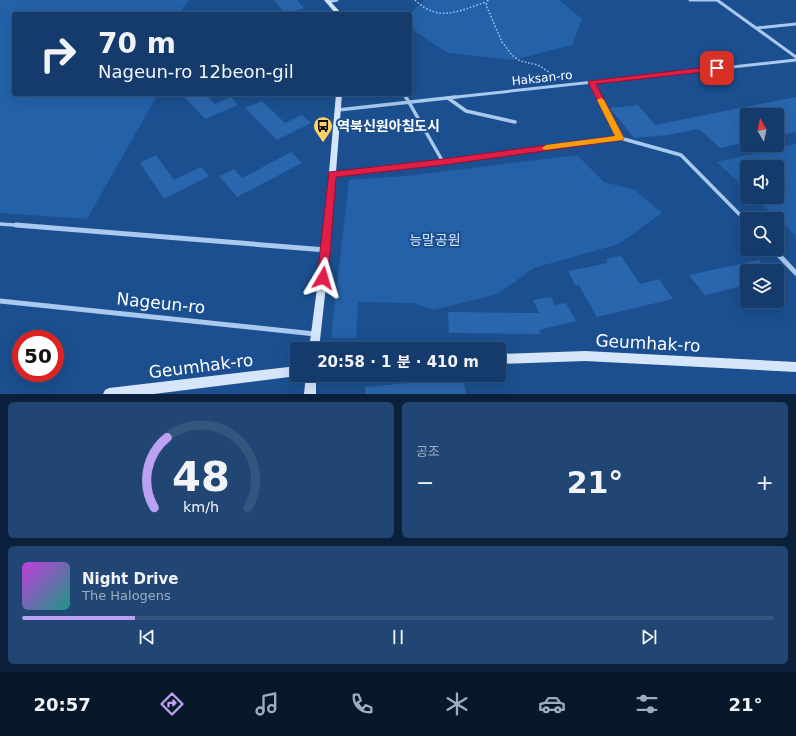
<!DOCTYPE html>
<html lang="ko">
<meta charset="utf-8">
<style>
:root{--surface:#143b6b;--page:#214673;--text:#f1f3f6;--muted:#9dadc1;--line:#33557e;--accent:#bca0f2}
body{margin:0;font-family:"DejaVu Sans","Noto Sans KR",sans-serif;background:var(--page);color:var(--text);height:100vh;display:flex;flex-direction:column;font-size:15px;white-space:nowrap}
*{box-sizing:border-box;margin:0}
p{font-size:13px;color:var(--muted)}
.icon{flex:none;width:22px;height:22px;fill:none;stroke:currentColor;stroke-width:2;stroke-linecap:round;stroke-linejoin:round}
.map{position:relative;height:394px;overflow:hidden}
.side{display:flex;flex-direction:column;gap:8px;padding:8px;background:#0b203b;flex:1}
.side>*{flex:none}
.hud{position:absolute;left:12px;top:12px;width:400px;height:84px;border-radius:4px;box-shadow:0 4px 16px #0002,0 0 0 1px var(--line);background:#143b6b;color:var(--text);overflow:hidden}
.needle{width:26px;rotate:351deg}
.buttons{position:absolute;left:740px;top:108px;display:grid;gap:8px}
.buttons a{display:grid;place-items:center;width:44px;height:44px;border-radius:4px;background:var(--surface);box-shadow:0 4px 16px #0002,0 0 0 1px var(--line);font-size:20px}
.speed{position:absolute;left:12px;top:330px;display:flex;gap:8px;font-size:20px;font-weight:700;text-align:center}
.speed>*{display:grid;place-content:center;width:52px;height:52px;border-radius:50%;background:var(--surface);box-shadow:0 4px 16px #0002,0 0 0 1px var(--line);line-height:1}
.speed .limit{border:6px solid #d22;background:#fff;color:#111}
.pin{position:absolute;display:grid;place-items:center;width:34px;height:34px;color:#fff;margin:-17px;border-radius:8px;box-shadow:0 2px 6px #0006}
.me{position:absolute;width:44px;margin:-22px;rotate:7deg;stroke-linejoin:round;filter:drop-shadow(0 0 3px #0008)}
.turn{display:flex;align-items:center;gap:14px;height:84px;padding:0 20px;font-size:18px}
.turn .icon{width:52px;height:52px;stroke-width:2.5}
.turn b{display:block;font-size:28px;line-height:34px}
.big{font-size:30px;font-weight:700;line-height:1.1}
.side .card{flex:1;display:flex;flex-direction:column;justify-content:center;gap:6px;min-width:0;padding:0 14px;border-radius:6px;background:var(--page)}
.side .dial{align-items:center;gap:0}
.dial svg{height:104px;overflow:visible;fill:none;stroke:var(--line);stroke-width:7;stroke-linecap:round;text-anchor:middle}
.dial text{fill:var(--text);stroke:none}
.song{display:flex;align-items:center;gap:12px}
.cover{width:48px;height:48px;border-radius:6px;background:linear-gradient(135deg,hsl(290 70% 55%),hsl(170 70% 35%))}
.played{height:4px;border-radius:2px;background:linear-gradient(90deg,var(--accent) 15%,var(--line) 15%)}
.keys{display:flex;justify-content:space-around;direction:ltr}
.heat{display:flex;justify-content:space-between;align-items:center;font-size:22px;direction:ltr}
.side .tiles{flex:1;display:grid;gap:8px;grid-template-columns:1fr 1fr}
.card:last-child{grid-column:span 2}
.trip{position:absolute;left:290px;top:342px;width:216px;height:40px;border-radius:4px;background:var(--surface);box-shadow:0 4px 16px #0002,0 0 0 1px var(--line);font-weight:700;line-height:40px;text-align:center}
.dock{display:flex;height:64px;justify-content:space-around;align-items:center;background:#08182b;color:var(--muted)}
.dock .icon{width:28px;height:28px}
.dock .on{color:var(--accent)}
.dock b{font-size:18px;color:var(--text)}
.map>svg:first-child{display:block}
.green{fill:#2461a8}
.building{fill:#2a66ad}
.lines{fill:none;stroke-linecap:round;stroke-linejoin:round}
.path{stroke:#a9c9ee;stroke-width:1.5;stroke-dasharray:1.5 2;stroke-linecap:butt}
.street-far2{stroke:#a9c9ee;stroke-width:3}
.street-far1{stroke:#a9c9ee;stroke-width:3.5}
.street{stroke:#a9c9ee;stroke-width:5}
.secondary{fill:#d6e6fa;fill-rule:evenodd}
.route{fill:#e11d48;stroke:#92132f}
.slow{fill:#f59e0b}
.labels{text-anchor:middle;dominant-baseline:central;stroke-width:4;stroke-linejoin:round;paint-order:stroke}
.far-street-label{font-size:12px;fill:#fff;stroke:#1b4f8f}
.poi-label{font-size:14px;font-weight:bold;fill:#fff;stroke:#1b4f8f;text-anchor:start}
.park-label{font-size:14px;fill:#cfe3fa;stroke:#1b4f8f}
.near-street-label{font-size:17px;fill:#fff;stroke:#1b4f8f}
</style>
<div class="map">
<svg width="796" height="394" viewBox="0 0 796 394">
<rect width="100%" height="100%" fill="#1b4f8f"/>
<path class="green" d="M0,0h189l-10,14h-165v80h144l-71,125 -87,-6z
M424,0h135l23,19 -10,26 -59,15 -65,-7 -38,-25v-14z
M796,144v92l-42,-39h23v-30h-30v23l-30,-28z
M577,155l27,27 31,8 27,23 -43,31 -85,24 -36,26 -65,16 -19,-7 -56,-1 -2,36h-25l18,-158 57,-4z"/>
<path class="building" d="M274,0h23l7,8 -19,6z
M182,94h24l9,10 16,-7 7,8 -33,14z
M796,97v35l-19,4v-21h-30v27l-27,6 -21,-19 -31,6 -34,3 -24,-30 28,-3 17,20z
M262,101l23,22 17,-8 9,8 -34,17 -32,-32z
M291,152l11,11 -65,34 -18,-21 15,-7 8,9z
M156,155l18,25 27,-13 8,9 -45,23 -24,-36z
M621,256l19,28 19,-5 14,20 -76,18 -18,-32 -3,1 -8,-15 40,-8 -2,-4z
M759,260l9,11h-21v14l-42,10 -16,-20z
M551,297l4,8 11,-2 10,18 -37,9 1,4 -91,-1 -1,-21 91,1 -6,-13z
M463,378l3,16h-101v-7z"/>
<g class="lines">
<path class="path" d="M415,0c24,23 43,11 71,2
M488,0l-2,5 16,37 10,13 8,6 18,4 20,13"/>
<path class="street-far2" d="M690,0h27l79,57
M328,2l9,-2
M756,28l40,-4
M591,82l8,16
M404,94l2,4
M447,98l349,-38"/>
<path class="street-far1" d="M406,97l37,65
M599,97l21,41 61,17 66,67
M448,98l18,13 49,11
M338,110l118,-13
M332,174l111,-12 177,-24
M0,224l29,2"/>
<path class="street" d="M16,225l310,25
M773,249l23,24
M0,301l315,33"/>
<path class="secondary" d="M324,0h5l13,14h-6z
M336,94h6l-12,156 -11,99h-10l13,-99z
M585,351l211,11v10l-211,-11 -86,3v-10z
M297,366v9h3l-3,1 -143,18h-51l2,-4 4,-2z
M306,375h10v19h-12z"/>
</g>
<path class="route" d="M717,66l3,1v3l-124,14 28,54 -1,2 -180,25 -107,12 -8,101 -2,4h-7l-2,-4 12,-106 114,-13 172,-23 -27,-54 1,-1z"/>
<path class="slow" d="M601,98l3,2 20,38 -1,2 -79,10 -2,-2 4,-3 69,-9 -18,-36z"/>
<defs>
<symbol id="bus-pin" viewBox="-11 -11 22 30"><path d="M0 17L-7.5 6A9.5 9.5 0 1 1 7.5 6Z" fill="#ffd166" stroke="#1b4f8f"/><path d="M-5-6H5V4H4V6H2V4H-2V6H-4V4H-5ZM-3.5-4V0h7V-4ZM-3.5 1.2v1.5H-2V1.2ZM2 1.2v1.5H3.5V1.2Z" fill="#111"/></symbol>
</defs>
<g fill-rule="evenodd">
<use href="#bus-pin" x="312" y="115" width="22" height="30"/>
</g>
<g class="labels">
<g class="far-street-label">
<text transform="translate(542 78) rotate(-6)">Haksan-ro</text>
</g>
<g class="poi-label">
<text x="337" y="126">역북신원아침도시</text>
</g>
<g class="park-label">
<text x="435" y="240">능말공원</text>
</g>
<g class="near-street-label">
<text transform="translate(161 303) rotate(6)">Nageun-ro</text>
<text transform="translate(648 343) rotate(3)">Geumhak-ro</text>
<text transform="translate(201 366) rotate(-7)">Geumhak-ro</text>
</g>
</g>
</svg>
<div class="buttons">
<a><svg class="needle" viewBox="-14 -14 28 28"><path d="M0-13l5 13h-10z" fill="#e53935"/><path d="M0 13l5-13h-10z" fill="#9dadc1"/></svg></a>
<a><svg class="icon" aria-label="sound" viewBox="0 0 24 24"><path d="M4 9h4l5-4v14l-5-4H4zM17 9q2 3 0 6"/></svg></a>
<a><svg class="icon" aria-label="search" viewBox="0 0 24 24"><circle cx="10" cy="10" r="6"/><path d="M15 15l6 6"/></svg></a>
<a><svg class="icon" aria-label="layers" viewBox="0 0 24 24"><path d="M12 4l9 5-9 5-9-5zM3 14l9 5 9-5"/></svg></a>
</div>
<div class="speed"><div class="limit">50</div></div>
<div class="pin" style="left:717px;top:68px;background:#d93025"><svg class="icon" aria-label="arrive" viewBox="0 0 24 24"><path d="M6 21V4h12l-3 4 3 4H6"/></svg></div>
<svg class="me" style="left:323px;top:278px" viewBox="-20 -20 40 40"><path d="M0-17L14 15 0 8-14 15z" fill="#e11d48" stroke="#fff" stroke-width="4"/></svg>
<div class="trip">20:58 · 1 분 · 410 m</div>
<div class="hud">
<div class="turn"><svg class="icon" aria-label="right" viewBox="0 0 24 24"><path d="M7 20v-9h11M14 6l5 5-5 5"/></svg><div><b>70 m</b>Nageun-ro 12beon-gil</div></div>
</div>
</div>
<section class="side">
<div class="tiles">
<div class="card dial"><svg viewBox="0 0 100 80">
<path d="M14 69A42 42 0 1 1 86 69"/>
<path d="M14 69A42 42 0 0 1 24 15" stroke="#bca0f2"/>
<text x="50" y="56" font-size="32" font-weight="700">48</text>
<text x="50" y="72" font-size="11">km/h</text>
</svg></div>
<div class="card"><p>공조</p>
<div class="heat"><a>−</a><b class="big">21°</b><a>+</a></div>
</div>
<div class="card">
<div class="song"><i class="cover"></i><div><b>Night Drive</b><p>The Halogens</p></div></div>
<div class="played"></div>
<div class="keys"><svg class="icon" aria-label="previous" viewBox="0 0 24 24"><path d="M18 5L8 12l10 7zM5 5v14"/></svg><svg class="icon" aria-label="pause" viewBox="0 0 24 24"><path d="M8 5v14M16 5v14"/></svg><svg class="icon" aria-label="next" viewBox="0 0 24 24"><path d="M6 5l10 7-10 7zM19 5v14"/></svg></div>
</div>
</div>
</section>
<nav class="dock">
<b>20:57</b>
<svg class="icon on" aria-label="directions" viewBox="0 0 24 24"><path d="M12 3l9 9-9 9-9-9zM9 14v-3h6M13 9l2 2-2 2"/></svg>
<svg class="icon" aria-label="music" viewBox="0 0 24 24"><path d="M9 18V5l10-2v13"/><circle cx="6" cy="18" r="3"/><circle cx="16" cy="16" r="3"/></svg>
<svg class="icon" aria-label="phone" viewBox="0 0 24 24"><path d="M5 4h4l2 5-3 2q2 4 5 5l2-3 5 2v4C11 20 4 13 5 4z"/></svg>
<svg class="icon" aria-label="climate" viewBox="0 0 24 24"><path d="M12 3v18M4 7l16 10M4 17L20 7"/></svg>
<svg class="icon" aria-label="car" viewBox="0 0 24 24"><path d="M5 17H2v-5l4-1 3-4h7l3 4 3 1v5h-3M9 17h6M6 11h13"/><circle cx="7" cy="17" r="2"/><circle cx="17" cy="17" r="2"/></svg>
<svg class="icon" aria-label="filters" viewBox="0 0 24 24"><path d="M4 7h16M4 17h16"/><circle cx="9" cy="7" r="2"/><circle cx="15" cy="17" r="2"/></svg>
<b>21°</b>
</nav>
